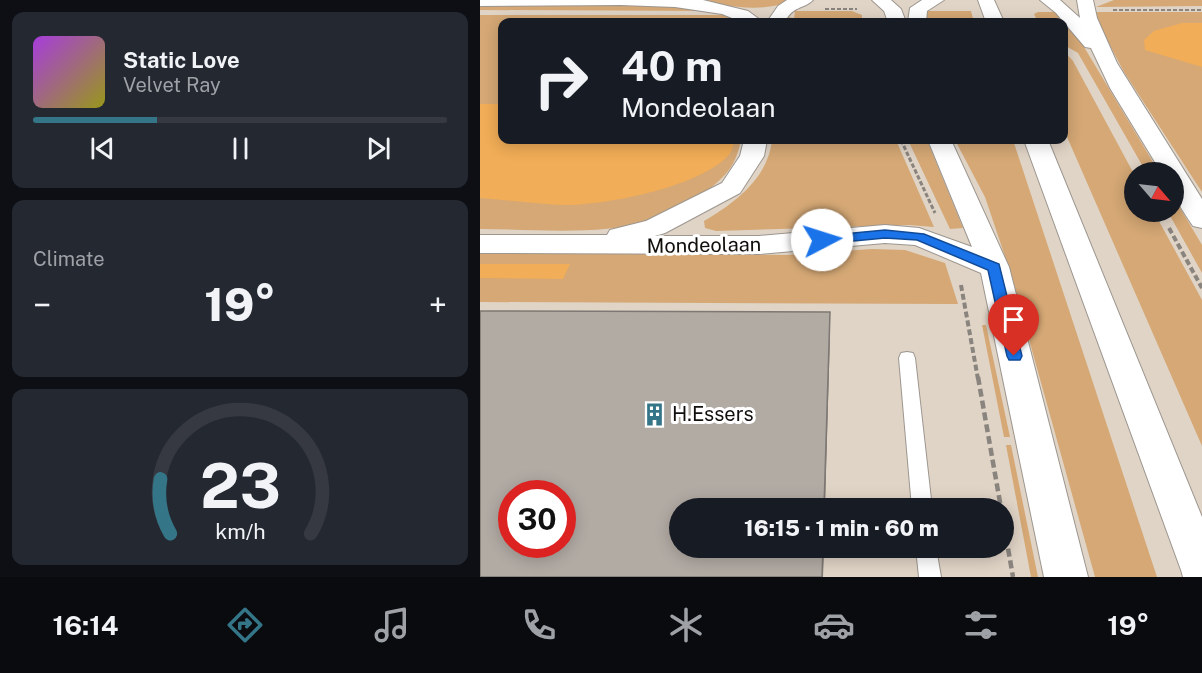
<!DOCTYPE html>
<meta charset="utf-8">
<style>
:root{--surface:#171b24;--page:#242831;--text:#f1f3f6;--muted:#9ea1a6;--line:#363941;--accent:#347588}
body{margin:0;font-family:"Public Sans",sans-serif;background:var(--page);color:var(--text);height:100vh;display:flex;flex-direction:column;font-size:22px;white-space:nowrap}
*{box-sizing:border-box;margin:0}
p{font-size:20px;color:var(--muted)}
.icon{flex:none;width:33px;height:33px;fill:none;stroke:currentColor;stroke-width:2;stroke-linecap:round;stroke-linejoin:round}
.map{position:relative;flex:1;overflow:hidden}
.panel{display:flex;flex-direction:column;gap:12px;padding:12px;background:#0d0f14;width:480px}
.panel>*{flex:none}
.guide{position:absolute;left:18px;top:18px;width:570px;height:126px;border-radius:12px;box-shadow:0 3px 15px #0003;background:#171b24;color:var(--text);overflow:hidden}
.needle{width:39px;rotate:118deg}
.controls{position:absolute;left:644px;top:162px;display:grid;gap:12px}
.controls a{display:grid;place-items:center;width:60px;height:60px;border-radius:50%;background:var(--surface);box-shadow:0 3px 15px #0003;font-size:30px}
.speed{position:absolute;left:18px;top:480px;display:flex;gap:12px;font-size:30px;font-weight:700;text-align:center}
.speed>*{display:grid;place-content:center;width:78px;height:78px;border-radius:50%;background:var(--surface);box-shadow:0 3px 15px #0003;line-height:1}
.speed .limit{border:9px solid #d22;background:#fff;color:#111}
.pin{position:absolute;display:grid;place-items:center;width:51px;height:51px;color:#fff;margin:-62px -26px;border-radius:50% 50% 50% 0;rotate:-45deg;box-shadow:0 0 6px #0007}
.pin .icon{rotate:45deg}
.me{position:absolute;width:66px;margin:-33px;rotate:85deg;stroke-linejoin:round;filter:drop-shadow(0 0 4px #0008)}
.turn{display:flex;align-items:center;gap:21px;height:126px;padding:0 24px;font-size:27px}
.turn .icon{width:78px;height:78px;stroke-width:2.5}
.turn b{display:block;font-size:42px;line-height:51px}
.big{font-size:45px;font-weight:800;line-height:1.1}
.panel .tile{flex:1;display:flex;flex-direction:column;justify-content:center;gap:9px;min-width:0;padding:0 21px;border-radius:12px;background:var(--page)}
.panel .dial{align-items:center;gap:0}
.dial svg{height:156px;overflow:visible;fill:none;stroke:var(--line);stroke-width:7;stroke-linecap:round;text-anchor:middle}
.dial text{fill:var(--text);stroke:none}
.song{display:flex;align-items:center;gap:18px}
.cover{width:72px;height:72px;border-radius:9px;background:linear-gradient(135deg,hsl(280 70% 55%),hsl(60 70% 35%))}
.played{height:6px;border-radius:3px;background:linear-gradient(90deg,var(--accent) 30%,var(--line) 30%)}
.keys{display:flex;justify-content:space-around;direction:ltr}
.heat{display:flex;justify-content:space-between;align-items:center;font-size:33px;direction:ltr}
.trip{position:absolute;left:189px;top:498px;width:345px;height:60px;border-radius:30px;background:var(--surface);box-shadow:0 3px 15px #0003;font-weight:800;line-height:60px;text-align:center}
.tabs{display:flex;height:96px;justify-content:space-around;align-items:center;background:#090b0e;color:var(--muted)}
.tabs .icon{width:42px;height:42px}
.tabs .on{color:var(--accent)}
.tabs b{font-size:27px;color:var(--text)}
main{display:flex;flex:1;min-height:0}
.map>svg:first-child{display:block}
.built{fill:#e0d4c6;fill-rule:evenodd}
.green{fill:#d5a875}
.water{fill:#f1ad57}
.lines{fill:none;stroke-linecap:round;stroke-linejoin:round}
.service-casing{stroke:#9c968f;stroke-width:2}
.minor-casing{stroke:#9c968f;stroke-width:2}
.path-far3{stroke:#89847e;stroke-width:2;stroke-dasharray:4 2;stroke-linecap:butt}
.path-far2{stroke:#89847e;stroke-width:3;stroke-dasharray:4.5 2;stroke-linecap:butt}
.path-far1{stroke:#89847e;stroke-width:4;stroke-dasharray:6 3;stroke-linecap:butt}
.path{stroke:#89847e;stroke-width:4.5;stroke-dasharray:8 4;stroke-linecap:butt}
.service{fill:#fff;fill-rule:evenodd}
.minor{fill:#fff;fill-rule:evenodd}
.shaded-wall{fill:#7d7873}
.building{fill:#b2aba4;stroke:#7d7873;stroke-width:1.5;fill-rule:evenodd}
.route{fill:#1a73e8;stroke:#114b97;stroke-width:1.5}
.labels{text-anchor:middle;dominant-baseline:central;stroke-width:6;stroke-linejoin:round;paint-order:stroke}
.street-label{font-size:20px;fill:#110e0c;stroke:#fff}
.poi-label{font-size:20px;fill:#110e0c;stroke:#fff;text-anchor:start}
</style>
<main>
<section class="panel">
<div class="tile">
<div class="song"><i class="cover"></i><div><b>Static Love</b><p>Velvet Ray</p></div></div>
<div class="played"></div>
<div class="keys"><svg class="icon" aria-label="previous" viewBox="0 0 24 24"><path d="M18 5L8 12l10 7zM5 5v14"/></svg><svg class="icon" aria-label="pause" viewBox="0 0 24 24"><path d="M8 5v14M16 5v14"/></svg><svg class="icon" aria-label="next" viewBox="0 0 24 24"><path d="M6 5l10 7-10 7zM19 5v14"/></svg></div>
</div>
<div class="tile"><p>Climate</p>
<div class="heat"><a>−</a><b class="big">19°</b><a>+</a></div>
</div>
<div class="tile dial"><svg viewBox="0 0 100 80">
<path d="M14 69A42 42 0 1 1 86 69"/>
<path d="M14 69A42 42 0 0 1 9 41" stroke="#347588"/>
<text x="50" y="56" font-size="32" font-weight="700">23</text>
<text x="50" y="72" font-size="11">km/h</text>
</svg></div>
</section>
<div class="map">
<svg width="722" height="577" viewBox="0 0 722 577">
<rect width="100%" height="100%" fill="#e8e1d9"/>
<path class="built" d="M0,0h722v577h-722zM22,22h562v118h-562zM654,172h39v40h-39zM32,494h50v50h-50zM200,508h324v40h-324z"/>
<path class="green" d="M209,0h103c-31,15 -70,4 -103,0z
M634,0h88v6l-106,1z
M0,5h191l45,6 -236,-1z
M315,11h57l10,4v7h-76l1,-5 7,1z
M446,11h45l3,11h-49z
M558,12h18l25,30 78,130h-13l-68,-119 -14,-8v-23h-26l-4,-8z
M618,12h104v180l-78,-120 -31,-59z
M0,15h250l15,7h-243v118h239c-5,25 -14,35 -34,51 -16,11 -38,25 -57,30 -52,15 -117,8 -170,8z
M584,51l9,10 61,113v38h20l48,88v146l-138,-316z
M292,140h124l38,87 -25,-2 -193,6 -11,-3 -1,-7c31,-18 64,-43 68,-81z
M428,140h19l36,88 -13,1z
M475,140h58l144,437h-62l-85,-306 -25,-74z
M693,196l29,49v28l-34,-61h5z
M392,249l33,1 40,13 13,41 -478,-2v-49l307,2z
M502,325h4l24,112h-6z
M526,445h5l27,132h-7z"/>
<path class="water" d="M702,23h20v44l-57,-17 -1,-10 10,-9z
M0,104h22v36h233c-2,5 -3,12 -7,16 -31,31 -114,47 -156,49 -30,0 -62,-5 -92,-7z
M0,264h90l-7,15 -83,-1z"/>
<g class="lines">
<defs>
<path id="service" d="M427,352l6,1 2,5 17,150h-20l-13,-150 2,-5z
M436,548h20l5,29h-22z"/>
<path id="minor" d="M0,0h223l45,11 15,11h-21l-20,-8 -47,-7 -54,-2 -141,1z
M307,0h26c-10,10 -20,5 -28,22h-18l11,-16z
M392,0h19l10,9 5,13h-18l-4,-11z
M442,0h22l-17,11 -1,11h-18l2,-14z
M498,0h16l10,22h-18z
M560,0h20l20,18 -3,-18h16l4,18 20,45 85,136v29l-9,-2c-14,-21 -20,-28 -20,-54h-12l-51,-84 -19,-40 -6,-1 -29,-34z
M264,140h23l-3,16 -24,37 -75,40 -10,3h104l126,-11 34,3 53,19 -44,-107h23l58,127 79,310h-44l-63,-304 -66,-28 -30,-2 -126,11 -279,-1v-18h127l3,-5 36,-9 76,-38 18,-27z
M544,140h24l154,377v60h-19l-2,-7z"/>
</defs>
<use href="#service" class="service-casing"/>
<use href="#minor" class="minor-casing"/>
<path class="path-far3" d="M345,9h32
M633,10h89"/>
<path class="path-far2" d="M421,140l34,73"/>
<path class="path-far1" d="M689,228l33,60
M481,285l17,94"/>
<path class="path" d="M498,377l23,131
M524,525l9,52"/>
<use href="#service" class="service"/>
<use href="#minor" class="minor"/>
</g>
<path class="shaded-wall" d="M350,312v22l-5,174h-1z
M343,548h1l-1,29h-1z"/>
<path class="building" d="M0,311l350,1 -6,196h-144v40h143l-1,29h-342zM32,494h50v50h-50z"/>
<path class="route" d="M405,230l39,4 75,30 23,92 -2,4h-11l-2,-4 -19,-86 -71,-30 -32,-2 -63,6 -7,-4 7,-4z"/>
<defs>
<symbol id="building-bare" viewBox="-9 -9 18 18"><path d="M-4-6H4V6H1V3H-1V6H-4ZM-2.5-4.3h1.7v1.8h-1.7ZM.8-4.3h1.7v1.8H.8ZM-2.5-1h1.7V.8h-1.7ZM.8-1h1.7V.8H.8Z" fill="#347588" stroke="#fff" stroke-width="2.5" paint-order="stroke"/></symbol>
</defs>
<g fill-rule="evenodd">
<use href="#building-bare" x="158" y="398" width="33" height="33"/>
</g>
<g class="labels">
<g class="street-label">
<text transform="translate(224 245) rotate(-1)">Mondeolaan</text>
</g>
<g class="poi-label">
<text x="192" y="414">H.Essers</text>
</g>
</g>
</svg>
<div class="controls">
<a><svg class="needle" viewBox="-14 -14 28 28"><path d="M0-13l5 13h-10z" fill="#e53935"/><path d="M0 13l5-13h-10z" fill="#9ea1a6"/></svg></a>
</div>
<div class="speed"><div class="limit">30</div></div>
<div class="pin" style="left:534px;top:356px;background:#d93025"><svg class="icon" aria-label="arrive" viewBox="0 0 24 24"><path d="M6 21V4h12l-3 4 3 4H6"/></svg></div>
<svg class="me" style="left:342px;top:240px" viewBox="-20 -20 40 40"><circle r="19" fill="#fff"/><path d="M0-13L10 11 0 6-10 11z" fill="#1a73e8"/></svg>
<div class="trip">16:15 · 1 min · 60 m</div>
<div class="guide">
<div class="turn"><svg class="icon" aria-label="right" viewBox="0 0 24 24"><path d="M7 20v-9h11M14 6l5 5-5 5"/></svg><div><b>40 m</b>Mondeolaan</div></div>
</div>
</div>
</main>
<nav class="tabs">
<b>16:14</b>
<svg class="icon on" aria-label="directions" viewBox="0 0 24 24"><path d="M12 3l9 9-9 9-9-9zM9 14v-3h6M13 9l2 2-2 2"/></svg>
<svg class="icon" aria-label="music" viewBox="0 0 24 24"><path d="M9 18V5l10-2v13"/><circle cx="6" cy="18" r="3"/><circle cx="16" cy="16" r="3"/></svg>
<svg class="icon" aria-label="phone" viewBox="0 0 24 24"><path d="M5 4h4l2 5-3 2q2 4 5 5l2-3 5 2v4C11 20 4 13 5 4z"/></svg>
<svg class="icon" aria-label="climate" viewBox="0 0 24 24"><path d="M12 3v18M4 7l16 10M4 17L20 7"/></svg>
<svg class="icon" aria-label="car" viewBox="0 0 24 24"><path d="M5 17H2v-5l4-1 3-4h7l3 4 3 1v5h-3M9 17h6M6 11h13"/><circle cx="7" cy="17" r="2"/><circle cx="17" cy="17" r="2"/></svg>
<svg class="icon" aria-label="filters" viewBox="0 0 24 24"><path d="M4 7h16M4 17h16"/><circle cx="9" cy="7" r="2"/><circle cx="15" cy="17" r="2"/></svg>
<b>19°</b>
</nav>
